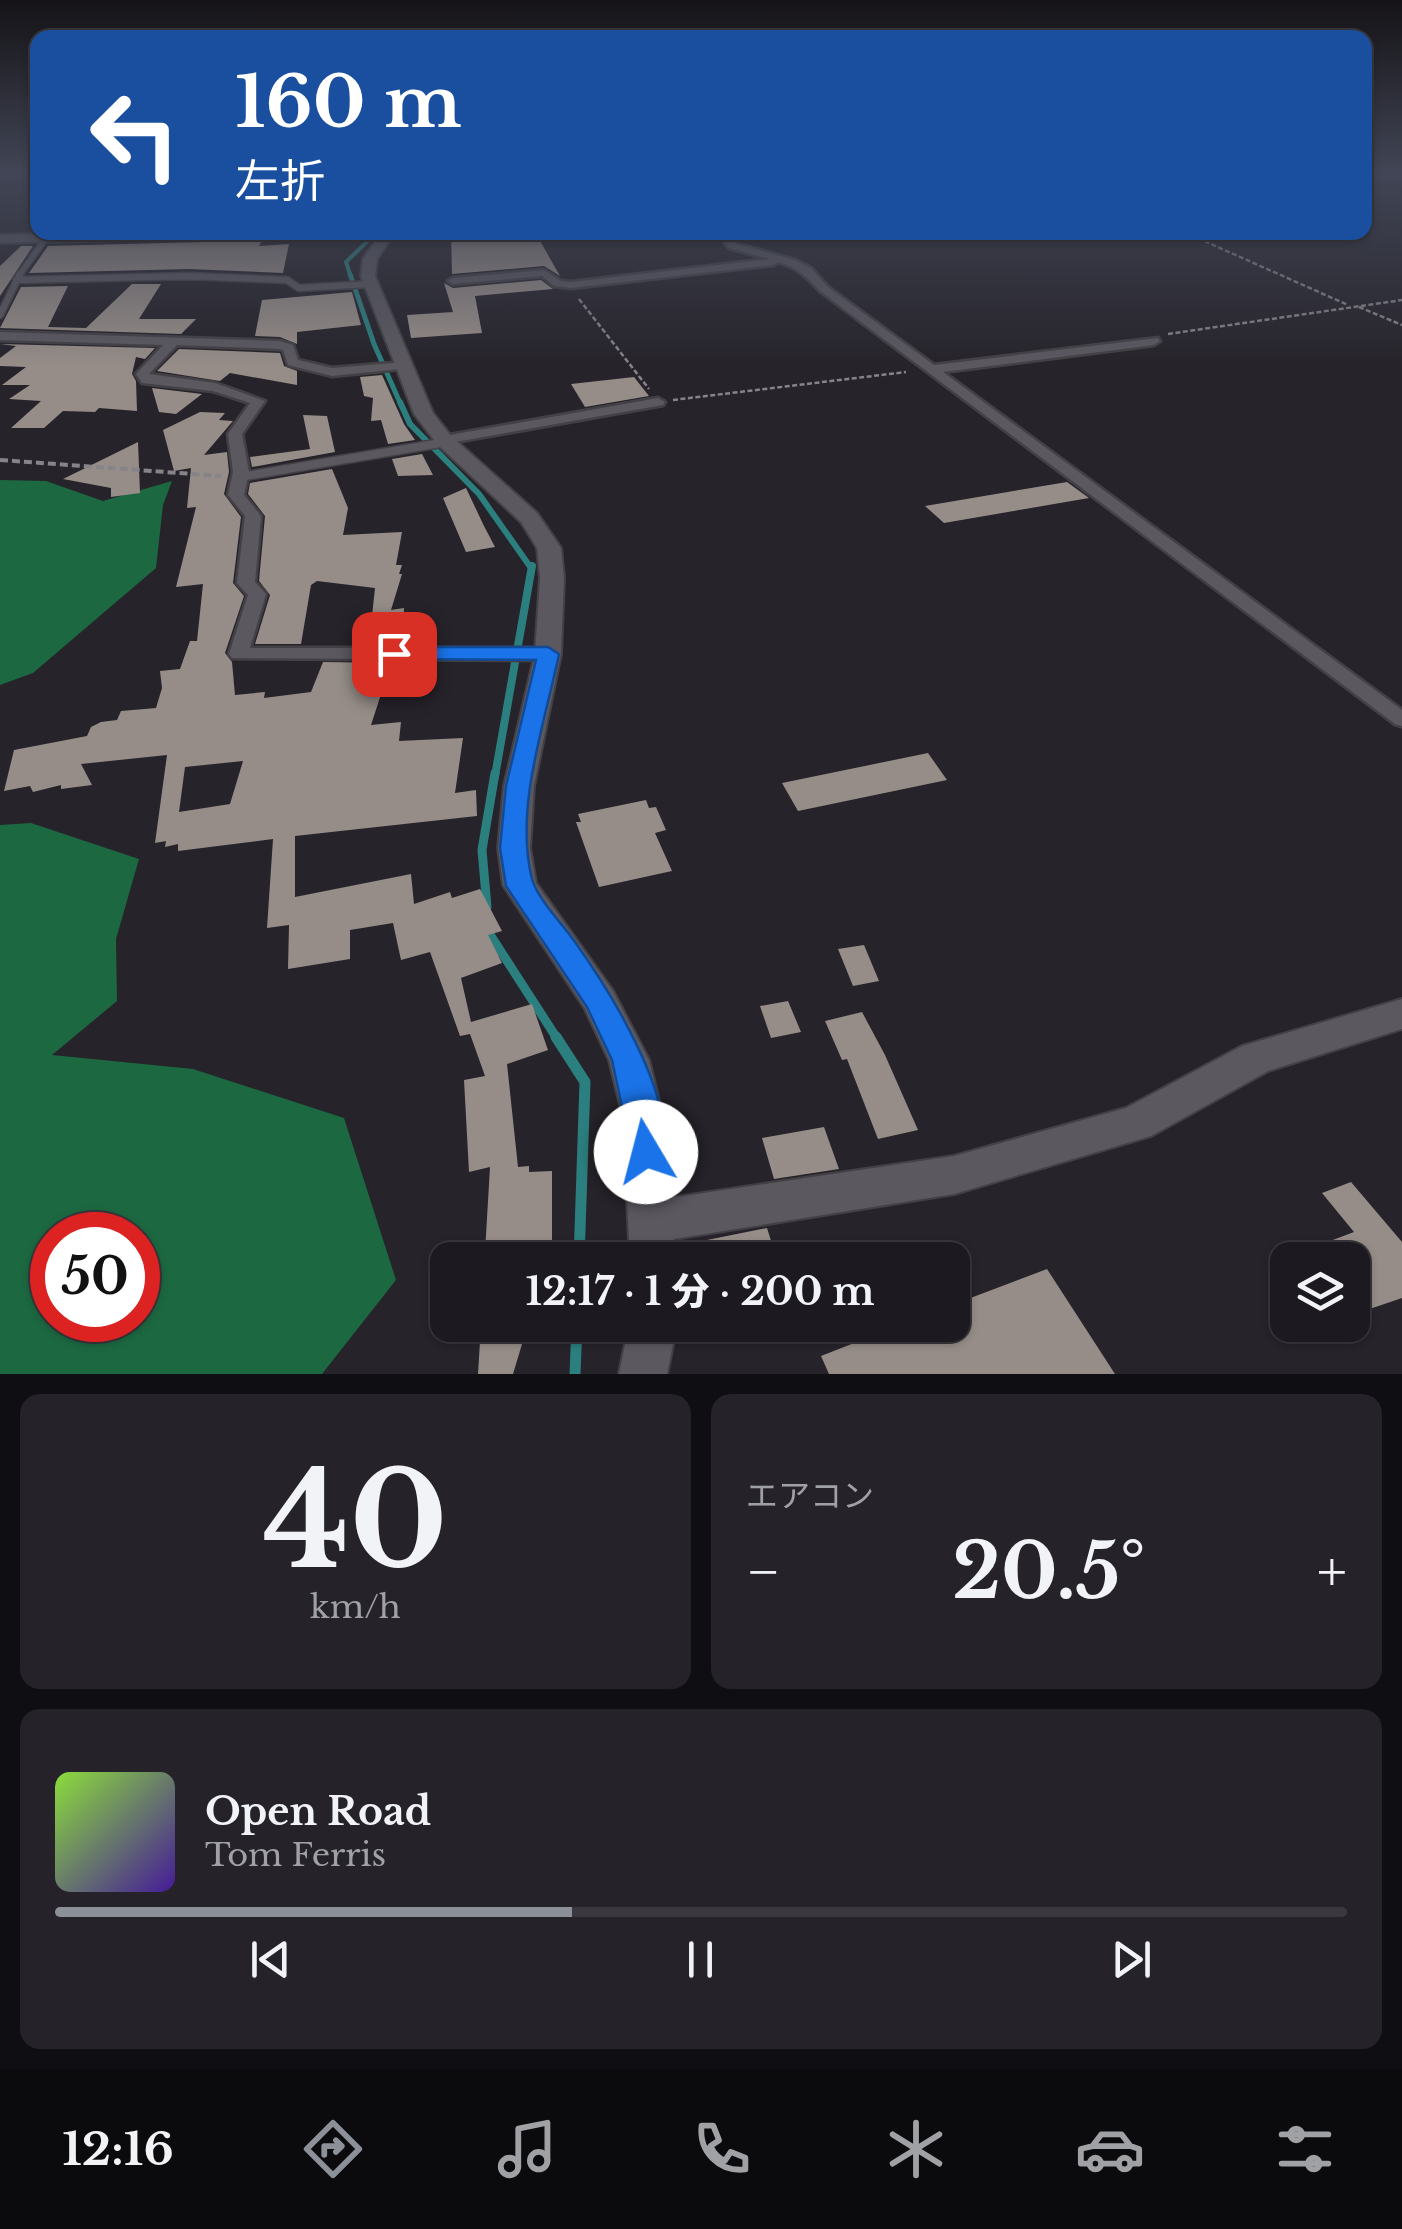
<!DOCTYPE html>
<html lang="ja">
<meta charset="utf-8">
<style>
:root{--surface:#1c1a20;--page:#252329;--text:#f1f3f6;--muted:#a0a1a5;--line:#3a383e;--accent:#8c9099}
body{margin:0;font-family:"Libre Baskerville","Noto Sans JP",serif;background:var(--page);color:var(--text);height:100vh;display:flex;flex-direction:column;font-size:38px;white-space:nowrap}
*{box-sizing:border-box;margin:0}
p{font-size:32px;color:var(--muted)}
.icon{flex:none;width:55px;height:55px;fill:none;stroke:currentColor;stroke-width:2;stroke-linecap:round;stroke-linejoin:round}
.map{position:relative;height:1374px;overflow:hidden}
.panel{display:flex;flex-direction:column;gap:20px;padding:20px;background:#0f0e12;flex:1}
.panel>*{flex:none}
.top-card{position:absolute;left:30px;top:30px;width:1342px;height:210px;border-radius:20px;box-shadow:0 2px 8px #0004,0 0 0 2px var(--line);background:#1a4fa0;color:#fff;overflow:hidden}
.fabs{position:absolute;left:1270px;top:1242px;display:grid;gap:20px}
.fabs a{display:grid;place-items:center;width:100px;height:100px;border-radius:20px;background:var(--surface);box-shadow:0 2px 8px #0004,0 0 0 2px var(--line);font-size:50px}
.speed{position:absolute;left:30px;top:1212px;display:flex;gap:20px;font-size:50px;font-weight:700;text-align:center}
.speed>*{display:grid;place-content:center;width:130px;height:130px;border-radius:50%;background:var(--surface);box-shadow:0 2px 8px #0004,0 0 0 2px var(--line);line-height:1}
.speed .limit{border:15px solid #d22;background:#fff;color:#111}
.pin{position:absolute;display:grid;place-items:center;width:85px;height:85px;color:#fff;margin:-42px;border-radius:20px;box-shadow:0 5px 15px #0006}
.me{position:absolute;width:110px;margin:-55px;rotate:352deg;stroke-linejoin:round;filter:drop-shadow(0 0 8px #0008)}
.turn{display:flex;align-items:center;gap:35px;height:210px;padding:0 40px;font-size:45px}
.turn .icon{width:130px;height:130px;stroke-width:2.5}
.turn b{display:block;font-size:70px;line-height:85px}
.big{font-size:75px;font-weight:800;line-height:1.1}
.panel .tile{flex:1;display:flex;flex-direction:column;justify-content:center;gap:15px;min-width:0;padding:0 35px;border-radius:20px;background:var(--page)}
.panel .dial{align-items:center;gap:0}
.dial b{font-size:130px;line-height:1}
.song{display:flex;align-items:center;gap:30px}
.cover{width:120px;height:120px;border-radius:15px;background:linear-gradient(135deg,hsl(90 70% 55%),hsl(260 70% 35%))}
.played{height:10px;border-radius:5px;background:linear-gradient(90deg,var(--accent) 40%,var(--line) 40%)}
.keys{display:flex;justify-content:space-around;direction:ltr}
.heat{display:flex;justify-content:space-between;align-items:center;font-size:55px;direction:ltr}
.panel .tiles{flex:1;display:grid;gap:20px;grid-template-columns:1fr 1fr}
.tile:last-child{grid-column:span 2}
.trip{position:absolute;left:430px;top:1242px;width:540px;height:100px;border-radius:20px;background:var(--surface);box-shadow:0 2px 8px #0004,0 0 0 2px var(--line);font-weight:800;line-height:100px;text-align:center}
.menu{display:flex;height:160px;justify-content:space-around;align-items:center;background:#0b0a0d;color:var(--muted)}
.menu .icon{width:70px;height:70px}
.menu .current{color:var(--accent)}
.menu b{font-size:45px;color:var(--text)}
.map>svg:first-child{display:block}
.forest{fill:#1c6841;fill-rule:evenodd}
.lines{fill:none;stroke-linecap:round;stroke-linejoin:round}
.stream-far5{stroke:#2c7f7f;stroke-width:4}
.stream-far4{stroke:#2c7f7f;stroke-width:5}
.stream-far3{stroke:#2c7f7f;stroke-width:6}
.stream-far2{stroke:#2c7f7f;stroke-width:8}
.stream-far1{stroke:#2c7f7f;stroke-width:9}
.stream{stroke:#2c7f7f;stroke-width:11}
.building{fill:#968d88;fill-rule:evenodd}
.lane-far2-casing{stroke:#434145;stroke-width:8}
.lane-far1-casing{stroke:#434145;stroke-width:9}
.lane-casing{stroke:#434145;stroke-width:11}
.street-casing{stroke:#434145;stroke-width:5}
.secondary-casing{stroke:#434145;stroke-width:4}
.path-far1{stroke:#868489;stroke-width:2.5;stroke-dasharray:5 2.5;stroke-linecap:butt}
.path{stroke:#868489;stroke-width:4;stroke-dasharray:8 4;stroke-linecap:butt}
.lane-far2{stroke:#5b5860;stroke-width:5}
.lane-far1{stroke:#5b5860;stroke-width:6}
.lane{stroke:#5b5860;stroke-width:8}
.street{fill:#5b5860;fill-rule:evenodd}
.secondary{fill:#5b5860;fill-rule:evenodd}
.route{fill:#1a73e8;stroke:#114b97;stroke-width:2.5}
</style>
<div class="map">
<svg width="1402" height="1374" viewBox="0 0 1402 1374">
<rect width="100%" height="100%" fill="#26232a"/>
<path class="forest" d="M0,480l46,1 57,20 69,-20 -9,24 -7,63 -123,105 -33,12z
M31,823l108,36 -23,80 1,62 -65,54 141,14 151,49 52,162 -74,94h-322v-549zM52,1235h86v85h-86z"/>
<g class="lines">
<path class="stream-far5" d="M351,277l-5,-15 31,-30"/>
<path class="stream-far4" d="M350,274l24,70 27,61"/>
<path class="stream-far3" d="M400,402l10,22 69,70 52,74"/>
<path class="stream-far2" d="M495,776l37,-210"/>
<path class="stream-far1" d="M487,907l-5,-57 13,-77
M489,926v7l69,107"/>
<path class="stream" d="M556,1037l29,45 -6,178
M575,1374l2,-49"/>
</g>
<path class="building" d="M451,232h84l25,44 -16,-10 -92,8z
M243,241h19l-3,5 30,-2 -6,29 -94,-4 -160,4 19,-27z
M21,246h12l-33,50v-30z
M541,280l12,9 -78,7 7,37 -71,5 -4,-23 46,-3 -9,-29 9,5z
M132,284h29l-22,35h57l-15,15 -181,-6 21,-41 47,-1 -20,41 38,1z
M352,292l9,33 -64,7v12l-17,-7 -25,-1 7,-36z
M0,344l155,4 -10,11 -9,-2 -4,17 4,7 1,30 -38,-3 -4,4 -32,-1 -19,17h-33l30,-27 -32,-2 21,-14h-28l24,-18 -26,-1v-8l16,-12z
M179,349l101,4 4,13 13,5v14l-67,-12 -10,8 -63,-10z
M382,375l22,49 11,16 -27,4 -7,-24 -10,1 2,-23 -9,-2 -4,-19z
M634,377l15,19 -64,11 -14,-23z
M152,388l50,6 -26,20 -17,-2z
M200,412l25,1 -6,7 14,1 -29,34 23,-3 2,20 -5,22 17,23 -8,66 11,13 -19,57 7,9 3,33 30,-3 -1,6 47,-6 12,-30 73,1 -6,16h-4l-15,46 30,-3 -2,19 64,-3 -8,55 21,-3 1,26 -182,20v61l116,-23 3,30 36,-12 2,6 28,-9 22,42 -14,4 14,28 -41,15 10,44 61,-18 16,46 -41,14 11,103 11,-1v6l23,-1v69l-38,3 -1,7 -28,2 5,-85 -21,5 -5,-92 21,-4 -15,-42 -10,2 -30,-84 -29,8 -8,-37 -43,7v29l-62,10 1,-44 -22,3 6,-89 -95,12v-7l-13,3 1,-6 -11,2 12,-88 -86,9 11,21 -31,4v-4l-28,7 -3,-6 -26,5 10,-41 73,-14 4,-9 10,-5 16,-2 4,-9 35,-3 6,-20 -2,-17 20,-2 10,-28h7l6,-57 -27,3 20,-80 -9,1 4,-40 -17,3 -11,-41zM243,761l-13,43 -51,8 6,-45z
M303,415l24,1 8,36 -83,15 -2,-10 60,-8z
M138,442l2,51 -29,4v-9l-48,-9z
M422,454l11,21 -35,1 -6,-17z
M332,469l16,39 -5,27 59,-3 -6,33h6l-3,9h3l-11,36 13,-2 -2,36h-33l6,-56 -58,-7 -6,4 -10,59h-46l15,-49 -11,-14 6,-65 -17,-22 2,-11z
M1067,482l22,16 -145,25 -19,-17z
M466,488l18,38 11,21 -29,5 -23,-54z
M928,753l19,27 -149,31 -16,-28z
M646,800l3,8 7,-1 10,23 -11,3 17,38 -73,16 -23,-65h5l-3,-8z
M864,945l15,36 -26,5 -15,-37z
M788,1001l13,31 -30,6 -11,-32z
M862,1012l23,43 33,75 -40,9 -31,-80 -5,1 -17,-39z
M824,1127l15,42 -65,10 -12,-41z
M1351,1182l51,60v56l-50,17v-55l-67,-2 69,-26 -32,-39z
M767,1228l10,32h-74l-6,-18z
M1047,1269l68,105h-286l-8,-18 79,-31h52v-20z
M481,1325l45,6 -13,43h-35z"/>
<g class="lines">
<defs>
<path id="lane-far2" d="M18,277l28,-39
M163,277h41"/>
<path id="lane-far1" d="M16,280l173,-4 98,4 12,8 72,-4
M0,315l20,-41"/>
<path id="lane" d="M240,477l207,-35"/>
<path id="street" d="M731,232h11l-8,9 3,3 58,16 16,8 17,19 106,78 224,-27 2,3 -6,4 -211,27 459,338v16l-7,-2 -575,-433c-13,-14 -23,-24 -42,-29l-5,3 -202,23 -17,-2 -12,-10 -89,8 -5,-3 5,-3 91,-8 17,11 10,1 199,-23 -41,-11 -6,-7z
M0,332l280,9 13,4 5,15 34,8 73,-6 2,3 -6,4 -69,7 -44,-11 -5,-15 -4,-1 -102,-4 -28,29 66,9 50,18 -23,33 7,38 -5,23 17,21 -6,66 11,12 -16,54h298l10,6 -10,6 -316,-2 -3,-4 19,-59 -11,-12 8,-67 -17,-21 5,-23 -5,-38 22,-31 -37,-12 -71,-8 -6,-9 27,-29 -163,-5z
M658,398l7,4 -2,3 -219,39 -7,-4 7,-4z"/>
<path id="secondary" d="M98,232h188l-6,4 -280,7v-8z
M382,232h13l-18,27 -2,17 58,137 18,23 86,77 24,35 3,30 -3,76 -27,132 -4,62 6,35 77,108 36,69 14,57 7,81 284,-42 172,-48 116,-62 160,-47v30l-134,42 -117,65 -197,58 -280,45 2,21h-46l-7,-143 -14,-57 -24,-51 -82,-124 -5,-37 6,-62 31,-132 5,-76 -3,-30 -16,-26 -84,-78 -23,-30 -53,-138 2,-17z
M629,1325h48l-10,49h-48z"/>
</defs>
<use href="#lane-far2" class="lane-far2-casing"/>
<use href="#lane-far1" class="lane-far1-casing"/>
<use href="#lane" class="lane-casing"/>
<use href="#street" class="street-casing"/>
<use href="#secondary" class="secondary-casing"/>
<path class="path-far1" d="M1184,232l164,73
M579,299l70,90
M1359,307l43,18
M1168,334l234,-34
M673,400l233,-28"/>
<path class="path" d="M0,460l221,16"/>
<use href="#lane-far2" class="lane-far2"/>
<use href="#lane-far1" class="lane-far1"/>
<use href="#lane" class="lane"/>
<use href="#street" class="street"/>
<use href="#secondary" class="secondary"/>
</g>
<linearGradient id="sky" x2="0" y2="1"><stop stop-color="#151317"/><stop offset="0.47" stop-color="#414555"/><stop offset="1" stop-color="#414555" stop-opacity="0"/></linearGradient>
<rect width="1402" height="367" fill="url(#sky)"/>
<path class="route" d="M394,647h154l11,7c-14,69 -45,154 -27,225 6,21 30,44 43,63 32,45 109,165 84,221l-13,4 -12,-4 -22,-103 -25,-53 -81,-121 -6,-38 6,-62 30,-126 -150,-1 -3,-5 3,-5z"/>
</svg>
<div class="fabs">
<a><svg class="icon" aria-label="layers" viewBox="0 0 24 24"><path d="M12 4l9 5-9 5-9-5zM3 14l9 5 9-5"/></svg></a>
</div>
<div class="speed"><div class="limit">50</div></div>
<div class="pin" style="left:394px;top:654px;background:#d93025"><svg class="icon" aria-label="arrive" viewBox="0 0 24 24"><path d="M6 21V4h12l-3 4 3 4H6"/></svg></div>
<svg class="me" style="left:646px;top:1152px" viewBox="-20 -20 40 40"><circle r="19" fill="#fff"/><path d="M0-13L10 11 0 6-10 11z" fill="#1a73e8"/></svg>
<div class="trip">12:17 · 1 分 · 200 m</div>
<div class="top-card">
<div class="turn"><svg class="icon" aria-label="left" viewBox="0 0 24 24"><path d="M17 20v-9H6M10 6l-5 5 5 5"/></svg><div><b>160 m</b>左折</div></div>
</div>
</div>
<section class="panel">
<div class="tiles">
<div class="tile dial"><b>40</b><p>km/h</p></div>
<div class="tile"><p>エアコン</p>
<div class="heat"><a>−</a><b class="big">20.5°</b><a>+</a></div>
</div>
<div class="tile">
<div class="song"><i class="cover"></i><div><b>Open Road</b><p>Tom Ferris</p></div></div>
<div class="played"></div>
<div class="keys"><svg class="icon" aria-label="previous" viewBox="0 0 24 24"><path d="M18 5L8 12l10 7zM5 5v14"/></svg><svg class="icon" aria-label="pause" viewBox="0 0 24 24"><path d="M8 5v14M16 5v14"/></svg><svg class="icon" aria-label="next" viewBox="0 0 24 24"><path d="M6 5l10 7-10 7zM19 5v14"/></svg></div>
</div>
</div>
</section>
<nav class="menu">
<b>12:16</b>
<svg class="icon current" aria-label="directions" viewBox="0 0 24 24"><path d="M12 3l9 9-9 9-9-9zM9 14v-3h6M13 9l2 2-2 2"/></svg>
<svg class="icon" aria-label="music" viewBox="0 0 24 24"><path d="M9 18V5l10-2v13"/><circle cx="6" cy="18" r="3"/><circle cx="16" cy="16" r="3"/></svg>
<svg class="icon" aria-label="phone" viewBox="0 0 24 24"><path d="M5 4h4l2 5-3 2q2 4 5 5l2-3 5 2v4C11 20 4 13 5 4z"/></svg>
<svg class="icon" aria-label="climate" viewBox="0 0 24 24"><path d="M12 3v18M4 7l16 10M4 17L20 7"/></svg>
<svg class="icon" aria-label="car" viewBox="0 0 24 24"><path d="M5 17H2v-5l4-1 3-4h7l3 4 3 1v5h-3M9 17h6M6 11h13"/><circle cx="7" cy="17" r="2"/><circle cx="17" cy="17" r="2"/></svg>
<svg class="icon" aria-label="filters" viewBox="0 0 24 24"><path d="M4 7h16M4 17h16"/><circle cx="9" cy="7" r="2"/><circle cx="15" cy="17" r="2"/></svg>
</nav>
